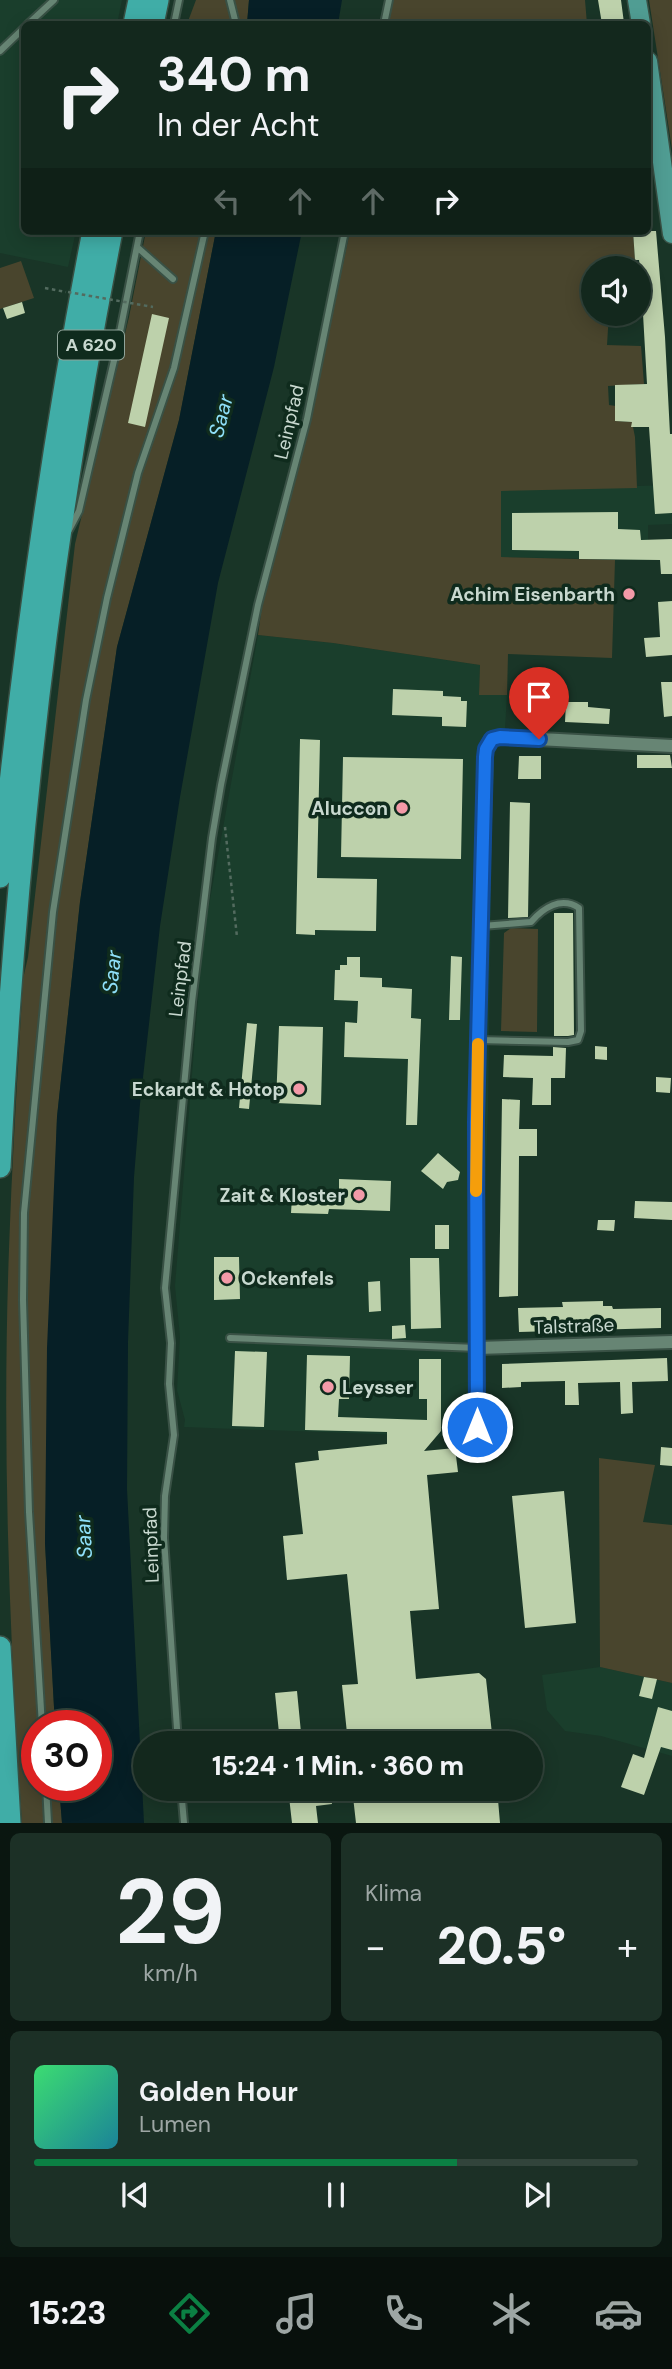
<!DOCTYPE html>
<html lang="de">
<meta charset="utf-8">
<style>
:root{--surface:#13281d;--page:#1c3026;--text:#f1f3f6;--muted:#9da6a4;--line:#32443b;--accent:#0b8043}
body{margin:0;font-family:"DM Sans",sans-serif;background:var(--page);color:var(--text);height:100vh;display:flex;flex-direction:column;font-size:26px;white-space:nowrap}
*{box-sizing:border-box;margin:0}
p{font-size:23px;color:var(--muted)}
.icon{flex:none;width:38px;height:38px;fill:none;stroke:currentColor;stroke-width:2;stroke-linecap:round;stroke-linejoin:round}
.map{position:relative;height:1823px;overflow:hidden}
.details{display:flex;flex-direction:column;gap:10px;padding:10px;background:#0a1610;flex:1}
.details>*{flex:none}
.hud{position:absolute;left:21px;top:21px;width:630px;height:214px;border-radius:10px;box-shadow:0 4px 18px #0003,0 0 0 2px var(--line);background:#13281d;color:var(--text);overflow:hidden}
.buttons{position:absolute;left:581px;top:256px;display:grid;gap:14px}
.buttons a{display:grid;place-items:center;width:70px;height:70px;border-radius:50%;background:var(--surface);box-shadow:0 4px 18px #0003,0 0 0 2px var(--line);font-size:35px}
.speed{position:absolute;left:21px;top:1710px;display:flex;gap:14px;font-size:35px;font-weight:700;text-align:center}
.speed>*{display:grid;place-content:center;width:91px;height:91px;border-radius:50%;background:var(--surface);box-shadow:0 4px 18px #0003,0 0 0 2px var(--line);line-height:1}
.speed .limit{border:10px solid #d22;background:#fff;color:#111}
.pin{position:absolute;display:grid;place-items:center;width:60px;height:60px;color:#fff;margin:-72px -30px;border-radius:50% 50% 50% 0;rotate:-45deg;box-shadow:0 0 7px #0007}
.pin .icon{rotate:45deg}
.me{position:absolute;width:77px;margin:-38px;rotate:0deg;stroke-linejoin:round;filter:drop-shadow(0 0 5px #0008)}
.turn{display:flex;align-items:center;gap:24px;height:147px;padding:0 21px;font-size:32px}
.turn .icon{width:91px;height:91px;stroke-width:2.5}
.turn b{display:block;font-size:49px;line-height:60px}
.lanes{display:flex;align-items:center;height:66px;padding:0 21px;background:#0003;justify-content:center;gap:35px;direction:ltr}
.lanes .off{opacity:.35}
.big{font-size:52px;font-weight:800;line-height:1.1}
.details .card{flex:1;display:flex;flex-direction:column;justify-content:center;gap:10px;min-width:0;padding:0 24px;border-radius:10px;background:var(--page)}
.details .dial{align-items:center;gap:0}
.dial b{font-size:91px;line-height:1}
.song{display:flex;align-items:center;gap:21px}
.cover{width:84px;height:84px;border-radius:10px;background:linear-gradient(135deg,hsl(140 70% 55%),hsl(190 70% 35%))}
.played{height:7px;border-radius:4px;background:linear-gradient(90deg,var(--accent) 70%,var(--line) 70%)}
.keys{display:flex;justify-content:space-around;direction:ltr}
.heat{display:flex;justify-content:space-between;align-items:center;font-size:38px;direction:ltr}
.details .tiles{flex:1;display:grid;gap:10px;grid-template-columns:1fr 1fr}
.card:last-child{grid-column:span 2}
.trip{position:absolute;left:133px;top:1731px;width:410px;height:70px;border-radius:35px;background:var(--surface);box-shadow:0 4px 18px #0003,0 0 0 2px var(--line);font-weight:800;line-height:70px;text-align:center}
.menu{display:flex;height:112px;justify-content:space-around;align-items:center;background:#08100c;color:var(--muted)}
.menu .icon{width:49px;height:49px}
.menu .selected{color:var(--accent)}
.menu b{font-size:32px;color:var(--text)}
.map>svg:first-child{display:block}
.built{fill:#1a3e2c}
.green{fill:#49452d}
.water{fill:#061f26}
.building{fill:#bdd1ab}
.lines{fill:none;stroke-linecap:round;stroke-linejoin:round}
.lane-casing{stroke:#395145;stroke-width:10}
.street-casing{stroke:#395145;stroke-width:16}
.primary-casing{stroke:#395145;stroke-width:21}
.highway-casing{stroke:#395145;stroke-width:24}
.path{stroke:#536b5f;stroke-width:2.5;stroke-dasharray:3.5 3.5;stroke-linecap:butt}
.lane{stroke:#678574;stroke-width:6}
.street{stroke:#678574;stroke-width:12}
.primary{stroke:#509d93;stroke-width:18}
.highway{stroke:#40ada7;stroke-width:21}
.path-bridge{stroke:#536b5f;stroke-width:2.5;stroke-dasharray:3.5 3.5;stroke-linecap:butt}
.route-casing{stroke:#114b97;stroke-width:18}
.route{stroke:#1a73e8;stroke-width:12}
.slow{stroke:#f59e0b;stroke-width:12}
.poi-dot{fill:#f39aa8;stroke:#0f2b1d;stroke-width:2.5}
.labels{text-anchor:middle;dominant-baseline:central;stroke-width:7;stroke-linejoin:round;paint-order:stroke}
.shield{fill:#0f2b1d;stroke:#90a49a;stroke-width:2}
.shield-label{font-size:18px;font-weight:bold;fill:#c8d8cf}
.street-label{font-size:19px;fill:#c8d8cf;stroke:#0f2b1d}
.poi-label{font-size:19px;font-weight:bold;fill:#c8d8cf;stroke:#0f2b1d;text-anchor:end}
.water-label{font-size:21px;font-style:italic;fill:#8fe0f9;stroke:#0f2b1d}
</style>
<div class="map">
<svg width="672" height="1823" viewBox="0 0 672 1823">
<rect width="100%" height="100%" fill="#193527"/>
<path class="built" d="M0,0h122l-5,24h-93v207h52l-8,36 -68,-14z
M672,485v39l-24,1v35l-147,-3v-67z
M258,635l75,8 147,22 -1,29 28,1 -3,50 -8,3 -3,6 -5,357 -4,111v216l-300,-11 1,-7 -8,-30 3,-53 -5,-51 28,-348z
M600,1667l72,16v73l-71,-20 -36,-5 -18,-21 -5,-35z"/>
<path class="green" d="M196,0h53l-2,24h-60z
M393,0h192l2,24h-199z
M649,0h23v149z
M146,231h70l-37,189 -62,227 -37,255 -23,215 -12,426 10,182 -18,1v59h22l3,38h-40c-13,-190 -20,-383 -13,-574 3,-90 9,-180 14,-270l5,-22 47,-413 54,-227z
M350,231h283l2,29 -23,2 -1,6h-18v45h16l-2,32 34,1 3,38 -36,2 1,19 7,1 -1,15 17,1 3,15 2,51 -136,3v66l114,3 -3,98 -104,-4 -1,41h-28l1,-30 -147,-22 -75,-8 4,-29 48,-186z
M21,261l13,37 -34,11v-41z
M511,928l27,1 -1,103 -36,-1 3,-98z
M599,1458l56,7 -12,57 29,3v158l-72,-16z"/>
<path class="water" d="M249,0h93l-4,24h-91z
M216,231h86l-28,136 -56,216 -38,214 -20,129 -20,178 -6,73 -6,165 -1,147 17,334h-82l-3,-38h37v-59l-41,-1 -10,-182 2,-195 10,-231 23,-215 37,-255 62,-227z"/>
<path class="building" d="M598,0h23l3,23 -22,1z
M633,231h23l9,106 5,97h2v79l-17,1 -6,-87h-18l1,-5 -17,-1v-36l32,-1 -4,-70 -2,-13 -2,1v-16h3l-3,-26h-4z
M22,302l3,11 -18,6 -4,-11z
M152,314l17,4 -24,109 -17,-4z
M618,512v17l22,1 1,10 31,-1v35h-11l-1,-14 -81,-1v-8l-67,-1v-37z
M672,601v54l-26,2 -2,-19 16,-1 -2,-35z
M661,682h11v34l-8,1z
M393,689l50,2v5l18,1v4h6l-1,26 -24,-1v-9l-50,-2z
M525,692l21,1 -2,28 -21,-1z
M566,702h22v5l22,2 -1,15 -44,-2z
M300,739l20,1 -3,138 60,1 -1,52 -61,-1v5l-19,-1z
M637,755h33l2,13h-35z
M519,756h22v23h-23z
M343,757l120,2 -2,100 -120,-2z
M510,802l20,1 -1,54 -1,60 -20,1z
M554,913h19l1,122 -6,1h-14z
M451,956l11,1 -2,63h-11z
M347,957h13v20l22,1v9l30,2 -1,29 10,1 -4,106h-11l2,-66 -64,-2 1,-35 12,1 1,-22 -24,-1 1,-30h5v-5h7z
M247,1023l10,1 -8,85 -10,-1z
M279,1026l44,1 -2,78 -45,-2z
M595,1046l12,1v13l-12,-1z
M553,1047l13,1 -1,30h-14v27h-19l1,-27 -30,-1 1,-22 49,1z
M656,1077l15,1 -1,15 -14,-1z
M502,1099l18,1 -1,29h18v27h-18l-1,140 -19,1z
M438,1153l22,19 -2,8 -11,2 -4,7 -22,-18z
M339,1179l52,2 -1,30 -61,-2 -1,5 -37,-1 1,-16 47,3z
M635,1201l37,1v18l-38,-2z
M598,1220h17l-1,11 -17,-1z
M435,1225h14v24h-14z
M214,1257h25l1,42 -26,1z
M410,1258h29l2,70 -30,1z
M380,1281l1,30 -12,1 -1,-30z
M603,1301v5h9l1,3 48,-1v20l-142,4 -1,-24 45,-1 -1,-5z
M405,1325l1,13 -14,1v-13z
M235,1351l32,1 -3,75 -32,-1z
M307,1355l43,1 -1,43h-10l-1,18 89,3v-21h-8v-40h22v72l-17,20 31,-3 3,24 -31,3 12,134 -29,2 6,68 63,-6 7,6 7,64h-145l-6,-58 16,-1 -11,-110 -60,6 -4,-44 20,-2 -8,-71 24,-3 -1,-9 69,-7v-12l-82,-2z
M667,1358l1,23 -36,1 1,31 -12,1 -1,-32 -42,1 1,22h-14v-24l-44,1v5l-19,1v-24z
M661,1447l11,1v18l-12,-1z
M564,1491l12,132 -51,5 -13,-132z
M644,1677l13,2 -5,20 -13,-3z
M297,1691l5,52h-22l-5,-50z
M658,1707l14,4v39l-11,-3 -17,48 -23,-8 12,-33 11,4z
M288,1788h42l2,16 -16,2 2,17h-26z
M352,1788h145l3,35h-144z"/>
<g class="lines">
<defs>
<path id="lane" d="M230,0l6,24
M28,24l26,-24
M174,24l5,-24
M384,24l5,-24
M0,51l24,-23
M137,247l36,32
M69,530l10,-19 37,-159 24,-121
M478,1040l90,2 10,-2 3,-9 -2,-123c-18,-12 -36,0 -48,14l-49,4
M230,1338l247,10
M42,1726l-13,-214 -6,-212 1,-87 29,-301 33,-212 21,-102 31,-125 36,-105 31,-137
M178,1743l-14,-205 1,-42 9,-61 -5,-51 2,-41 -6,-55 27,-286 20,-164 9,-53 37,-180 49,-186 38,-188
M46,1785l2,38
M181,1788l3,35"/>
<path id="street" d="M477,1348l195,-6
M477,1427l-1,-305 10,-373 5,-10 10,-2 171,9"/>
<path id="primary" d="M637,0l4,24
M648,61l24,173"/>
<path id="highway" d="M134,24l5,-24
M153,24l5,-24
M0,877c22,-217 51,-432 93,-646
M0,1167c15,-315 51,-627 112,-936
M0,1647l10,176"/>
</defs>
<use href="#lane" class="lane-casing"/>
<use href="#street" class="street-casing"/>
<use href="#primary" class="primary-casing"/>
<use href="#highway" class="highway-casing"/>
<path class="path" d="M45,288l21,4
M225,827l12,110"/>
<use href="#lane" class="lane"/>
<use href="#street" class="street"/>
<use href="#primary" class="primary"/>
<use href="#highway" class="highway"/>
<path class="path-bridge" d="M68,292l85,15"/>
</g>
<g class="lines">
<defs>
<path id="route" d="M477,1427l-1,-305 9,-365 1,-8 6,-10 8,-2 39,2"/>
</defs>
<use href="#route" class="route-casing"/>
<use href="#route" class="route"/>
<path class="slow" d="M476,1191l2,-147"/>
</g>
<g class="poi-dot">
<circle cx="629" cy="594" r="7"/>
<circle cx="402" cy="808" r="7"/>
<circle cx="299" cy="1089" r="7"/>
<circle cx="359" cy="1195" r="7"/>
<circle cx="227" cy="1278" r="7"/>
<circle cx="328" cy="1387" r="7"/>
</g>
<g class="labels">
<rect class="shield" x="58" y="330.5" width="66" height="29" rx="5"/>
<g class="shield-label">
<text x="91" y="345">A 620</text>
</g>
<g class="street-label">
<text transform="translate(289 422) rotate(-77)">Leinpfad</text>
<text transform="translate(180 979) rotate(-83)">Leinpfad</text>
<text transform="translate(574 1326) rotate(-2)">Talstraße</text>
<text transform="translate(151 1545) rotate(-92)">Leinpfad</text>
</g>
<g class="poi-label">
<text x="615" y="594">Achim Eisenbarth</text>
<text x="388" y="808">Aluccon</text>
<text x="285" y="1089">Eckardt &amp; Hotop</text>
<text x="345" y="1195">Zait &amp; Kloster</text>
<text x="241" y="1278" text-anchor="start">Ockenfels</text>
<text x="342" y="1387" text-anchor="start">Leysser</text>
</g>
<g class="water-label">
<text transform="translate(221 416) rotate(-76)">Saar</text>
<text transform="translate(112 972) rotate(-84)">Saar</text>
<text transform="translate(84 1537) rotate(-93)">Saar</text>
</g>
</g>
</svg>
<div class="buttons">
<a><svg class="icon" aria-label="sound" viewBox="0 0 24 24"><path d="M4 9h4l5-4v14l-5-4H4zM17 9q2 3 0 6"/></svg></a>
</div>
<div class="speed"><div class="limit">30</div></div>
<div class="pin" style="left:539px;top:739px;background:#d93025"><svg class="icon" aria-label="arrive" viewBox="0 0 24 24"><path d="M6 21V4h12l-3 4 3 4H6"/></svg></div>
<svg class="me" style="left:477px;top:1427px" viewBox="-20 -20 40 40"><circle r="17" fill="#1a73e8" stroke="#fff" stroke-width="3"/><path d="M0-11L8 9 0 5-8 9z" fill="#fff"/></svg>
<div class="trip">15:24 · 1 Min. · 360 m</div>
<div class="hud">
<div class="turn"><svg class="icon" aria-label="right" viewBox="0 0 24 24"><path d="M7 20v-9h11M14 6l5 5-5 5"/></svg><div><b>340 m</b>In der Acht</div></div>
<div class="lanes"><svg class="icon off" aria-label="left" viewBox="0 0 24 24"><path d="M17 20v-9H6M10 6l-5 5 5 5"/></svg><svg class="icon off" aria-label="ahead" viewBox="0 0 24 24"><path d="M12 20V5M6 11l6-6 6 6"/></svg><svg class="icon off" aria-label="ahead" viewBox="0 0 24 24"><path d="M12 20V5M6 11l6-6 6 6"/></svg><svg class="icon" aria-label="right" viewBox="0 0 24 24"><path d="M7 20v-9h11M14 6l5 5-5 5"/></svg></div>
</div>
</div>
<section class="details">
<div class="tiles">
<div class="card dial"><b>29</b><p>km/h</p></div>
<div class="card"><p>Klima</p>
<div class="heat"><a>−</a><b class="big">20.5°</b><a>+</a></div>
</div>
<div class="card">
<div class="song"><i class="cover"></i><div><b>Golden Hour</b><p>Lumen</p></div></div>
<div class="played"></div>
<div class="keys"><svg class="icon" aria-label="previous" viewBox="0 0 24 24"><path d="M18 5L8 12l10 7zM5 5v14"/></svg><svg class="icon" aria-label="pause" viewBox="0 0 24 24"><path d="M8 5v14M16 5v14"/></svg><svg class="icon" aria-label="next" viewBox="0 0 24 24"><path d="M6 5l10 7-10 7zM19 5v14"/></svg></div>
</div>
</div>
</section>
<nav class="menu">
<b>15:23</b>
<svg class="icon selected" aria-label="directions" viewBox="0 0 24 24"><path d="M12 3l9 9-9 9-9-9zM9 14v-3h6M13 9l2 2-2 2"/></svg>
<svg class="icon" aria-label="music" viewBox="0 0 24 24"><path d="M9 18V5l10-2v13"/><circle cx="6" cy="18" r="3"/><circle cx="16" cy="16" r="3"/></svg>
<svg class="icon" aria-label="phone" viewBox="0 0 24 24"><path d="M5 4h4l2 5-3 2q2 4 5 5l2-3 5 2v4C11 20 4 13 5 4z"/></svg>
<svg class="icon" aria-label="climate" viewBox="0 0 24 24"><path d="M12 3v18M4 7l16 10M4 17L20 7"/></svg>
<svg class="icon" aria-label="car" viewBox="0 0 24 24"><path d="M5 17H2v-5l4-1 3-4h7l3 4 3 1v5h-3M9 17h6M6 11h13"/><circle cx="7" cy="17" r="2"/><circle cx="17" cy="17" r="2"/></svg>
</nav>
